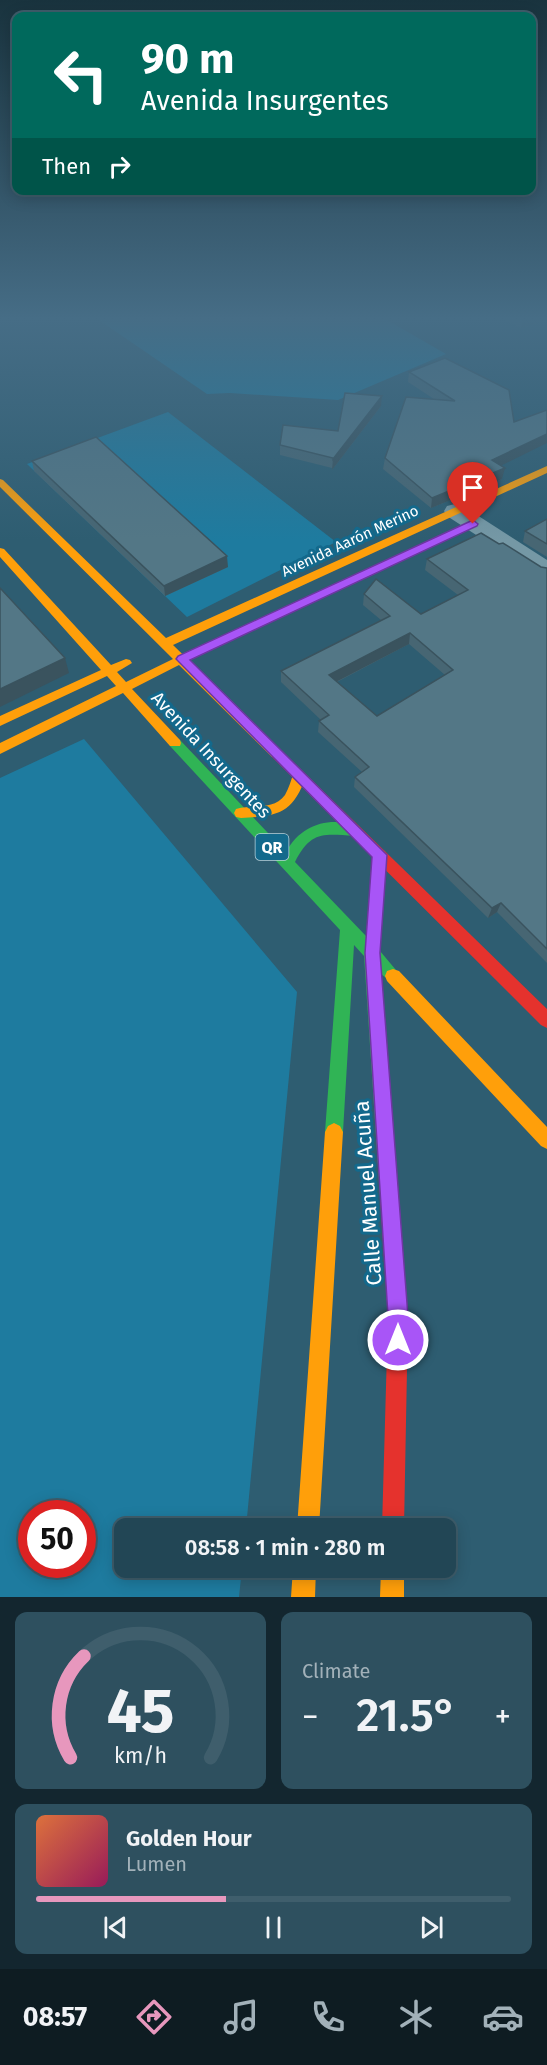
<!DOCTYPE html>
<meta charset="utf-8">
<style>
:root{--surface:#224655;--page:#2e505f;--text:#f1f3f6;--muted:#a2b1b9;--line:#3f5e6c;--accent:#e797bd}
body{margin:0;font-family:"Fira Sans",sans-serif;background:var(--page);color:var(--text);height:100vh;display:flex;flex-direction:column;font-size:22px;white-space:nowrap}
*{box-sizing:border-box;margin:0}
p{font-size:20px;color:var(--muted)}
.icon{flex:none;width:33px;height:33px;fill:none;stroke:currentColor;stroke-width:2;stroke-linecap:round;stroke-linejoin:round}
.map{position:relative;height:1597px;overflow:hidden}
.drawer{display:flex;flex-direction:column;gap:15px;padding:15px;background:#13262f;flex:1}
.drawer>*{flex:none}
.guide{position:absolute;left:12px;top:12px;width:524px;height:183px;border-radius:12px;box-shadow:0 3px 15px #0003,0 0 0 2px var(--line);background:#00695c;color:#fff;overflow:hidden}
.speed{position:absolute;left:18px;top:1500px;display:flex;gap:12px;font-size:30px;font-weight:700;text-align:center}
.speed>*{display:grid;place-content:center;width:78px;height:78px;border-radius:50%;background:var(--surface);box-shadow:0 3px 15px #0003,0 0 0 2px var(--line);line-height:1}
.speed .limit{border:9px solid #d22;background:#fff;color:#111}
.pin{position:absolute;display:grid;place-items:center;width:51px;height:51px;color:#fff;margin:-62px -26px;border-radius:50% 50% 50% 0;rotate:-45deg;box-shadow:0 0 6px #0007}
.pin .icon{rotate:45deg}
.me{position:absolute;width:66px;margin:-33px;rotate:0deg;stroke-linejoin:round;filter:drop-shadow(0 0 4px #0008)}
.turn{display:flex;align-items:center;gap:21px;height:126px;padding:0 30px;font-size:27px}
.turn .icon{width:78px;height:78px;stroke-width:2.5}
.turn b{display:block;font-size:42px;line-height:51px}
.then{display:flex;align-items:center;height:57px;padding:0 30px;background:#0003;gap:12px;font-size:22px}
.big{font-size:45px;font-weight:600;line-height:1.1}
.drawer .card{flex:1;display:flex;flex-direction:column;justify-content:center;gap:9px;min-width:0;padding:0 21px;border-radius:12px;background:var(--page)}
.drawer .dial{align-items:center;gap:0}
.dial svg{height:156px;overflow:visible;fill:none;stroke:var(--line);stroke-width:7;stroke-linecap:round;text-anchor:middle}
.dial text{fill:var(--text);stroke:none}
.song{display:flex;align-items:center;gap:18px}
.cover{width:72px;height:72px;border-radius:9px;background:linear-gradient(135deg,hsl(20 70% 55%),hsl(330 70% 35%))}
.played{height:6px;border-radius:3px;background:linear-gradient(90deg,var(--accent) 40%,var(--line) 40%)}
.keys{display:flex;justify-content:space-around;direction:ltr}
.heat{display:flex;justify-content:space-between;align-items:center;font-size:33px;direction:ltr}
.drawer .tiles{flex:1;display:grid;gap:15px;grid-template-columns:1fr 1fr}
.card:last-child{grid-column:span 2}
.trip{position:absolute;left:114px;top:1518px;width:342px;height:60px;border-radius:12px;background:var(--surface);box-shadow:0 3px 15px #0003,0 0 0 2px var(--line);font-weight:600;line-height:60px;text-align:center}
.tab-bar{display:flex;height:96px;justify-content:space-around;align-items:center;background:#0e1c22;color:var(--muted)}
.tab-bar .icon{width:42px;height:42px}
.tab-bar .active{color:var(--accent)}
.tab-bar b{font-size:27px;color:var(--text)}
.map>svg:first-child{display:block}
.green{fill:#1e7b9f;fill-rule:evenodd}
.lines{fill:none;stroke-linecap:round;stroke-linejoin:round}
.street{fill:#7598a5;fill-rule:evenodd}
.fast{fill:#30b455;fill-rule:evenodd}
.slow{fill:#ff9f0a;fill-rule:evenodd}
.jam{fill:#e5322d;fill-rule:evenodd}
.wall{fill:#476673;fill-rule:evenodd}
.shaded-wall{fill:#3a535e}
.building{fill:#537786;stroke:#3a535e;stroke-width:1.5;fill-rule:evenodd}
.route{fill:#a855f7;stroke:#6d37a1;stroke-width:1.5}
.labels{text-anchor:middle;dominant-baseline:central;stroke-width:6;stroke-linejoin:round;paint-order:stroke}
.far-street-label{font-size:15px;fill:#fff;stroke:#13698c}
.shield{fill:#13698c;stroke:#b8d2dc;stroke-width:1.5}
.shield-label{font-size:16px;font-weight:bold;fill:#fff}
.street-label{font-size:18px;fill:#fff;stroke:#13698c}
.near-street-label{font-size:21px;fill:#fff;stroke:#13698c}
</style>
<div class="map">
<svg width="547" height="1597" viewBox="0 0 547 1597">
<rect width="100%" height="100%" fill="#2e5d71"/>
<path class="green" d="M93,316h287l66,38 -108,46 -108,-7 -23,1z
M168,412l168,130 -149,75 -160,-153z
M84,739l213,253 -51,536h-122v40h118l-3,29h-239v-819zM32,1514h50v50h-50z"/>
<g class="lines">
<path class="street" d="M455,504l8,2 84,54v18l-8,-2 -92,-60 -3,-5 3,-5z"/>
<path class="fast" d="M175,738l5,2 106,112c15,-28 43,-36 73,-26l2,4 -2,4 -5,2c-31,-2 -43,-5 -59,26l71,74 7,-81 2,-4 5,-2 5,2 2,4 -7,96 21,25 -2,5 -6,2 -12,-9 17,222 -2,7 -7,2 -7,-2 -2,-7 -16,-240 -10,-11 -11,187 -3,6 -6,3 -6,-3 -3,-6 15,-202 -170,-184 -1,-3 1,-3z"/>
<path class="slow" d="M547,466v7l-374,172 109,106 1,3 -1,3h-10l-93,-92 -47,24 48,51 1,3 -1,3h-10l-47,-53 -123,61v-11l116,-57 -9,-10 -107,50v-10l101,-46 -101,-113v-9l4,1 107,116 15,-6 4,1 2,3 -15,9 9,10 47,-23 -173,-172v-8l3,1 163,158z
M299,771l7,5c-13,38 -28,40 -65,42l-5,-1 -2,-4 2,-4c17,-5 37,2 49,-14 4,-7 6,-15 9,-23z
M393,969l6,2 148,156v22l-6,-3 -154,-165 -2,-5 2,-5z
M334,1123l6,3 3,6 -24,396h-22l28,-396 3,-6z
M293,1568h23l-1,29h-24z
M381,1568h23v29h-24z"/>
<path class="jam" d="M277,749l5,2 265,258v19l-6,-3 -269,-268 -1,-3 1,-3z
M389,1187l7,2 2,7 10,120 -4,212h-22l6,-212 -8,-120 2,-7z"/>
</g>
<path class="wall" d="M498,316h49v4l-26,8z
M445,358l56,108 1,13 -71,29 -48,-39 2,-11 49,-59 -26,-17 1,-10z
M381,406l-49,64v-2l-52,-13v-10l58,-14z
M32,461l196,106 -63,29 -131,-125z
M547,519v38l-24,-15 2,-11z
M499,544l42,23 6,1v395l-50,-51 -9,6 -134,-131 1,-10 7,-5 -44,-40 1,-11 2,-1 -40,-38v-11l100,-51 -18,-15 1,-11 57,20 37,-19 -33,-25 2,-11zM409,644l36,31 -68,41 -40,-34z"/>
<path class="shaded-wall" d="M532,316h15v4l-26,8 2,-9z
M382,396l-1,10 -49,64 1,-11z
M547,434v9l-57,28 2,-11z
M505,468l-3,11 -71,29 1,-10z
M227,556l1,11 -63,29 -1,-10z
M410,633l-1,11 -81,42 1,-11z
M65,658l4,15 -69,34v-18z
M501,903l-4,9 -9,6 4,-10z"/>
<path class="building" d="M518,316h14l-9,3z
M445,358l64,32 5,32 33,-12v24l-55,26 13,8 -73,30 -47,-40 21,-61 49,4 -46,-29z
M345,393l37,3 -49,63v-1l-53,-13 3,-20 55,6z
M96,437l131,119 -63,30 -132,-125z
M547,519v25l-22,-13z
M481,533l18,11 4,-1 38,24 6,1v381l-46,-46 -9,5 -137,-131 14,-10 -50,-46 10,-6 -48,-44 109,-55 -26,-22 12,-15 45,35 47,-24 -41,-31zM410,633l43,37 -76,46 -48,-41z
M0,588l65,70 -65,31z"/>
<linearGradient id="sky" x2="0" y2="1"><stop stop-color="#19333e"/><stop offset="0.59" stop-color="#466d86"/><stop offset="1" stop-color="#466d86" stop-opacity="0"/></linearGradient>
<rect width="547" height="540" fill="url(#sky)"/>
<path class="route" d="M473,520l5,4 -1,2 -287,134 197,195 -7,98 28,363v24l-3,7 -7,3 -8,-3 -3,-7 1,-24 -23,-363 7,-96 -196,-198 2,-3z"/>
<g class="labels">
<g class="far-street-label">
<text transform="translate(350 541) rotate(-25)">Avenida Aarón Merino</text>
</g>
<rect class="shield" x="255.5" y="834" width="33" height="26" rx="4.5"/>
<g class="shield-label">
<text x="272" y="847">QR</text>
</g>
<g class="street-label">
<text transform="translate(211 755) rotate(47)">Avenida Insurgentes</text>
</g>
<g class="near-street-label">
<text transform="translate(368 1193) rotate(-94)">Calle Manuel Acuña</text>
</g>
</g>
</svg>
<div class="speed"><div class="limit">50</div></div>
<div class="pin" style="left:473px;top:524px;background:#d93025"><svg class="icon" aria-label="arrive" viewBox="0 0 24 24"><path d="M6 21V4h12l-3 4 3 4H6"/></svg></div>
<svg class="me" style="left:398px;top:1340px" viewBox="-20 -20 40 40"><circle r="17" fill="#a855f7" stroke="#fff" stroke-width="3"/><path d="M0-11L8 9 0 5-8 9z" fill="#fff"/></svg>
<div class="trip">08:58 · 1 min · 280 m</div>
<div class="guide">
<div class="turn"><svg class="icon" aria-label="left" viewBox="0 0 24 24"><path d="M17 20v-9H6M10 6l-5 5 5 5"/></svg><div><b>90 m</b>Avenida Insurgentes</div></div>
<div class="then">Then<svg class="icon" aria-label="right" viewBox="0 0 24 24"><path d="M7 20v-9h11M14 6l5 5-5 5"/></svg></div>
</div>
</div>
<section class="drawer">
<div class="tiles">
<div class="card dial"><svg viewBox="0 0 100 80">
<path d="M14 69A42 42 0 1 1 86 69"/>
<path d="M14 69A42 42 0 0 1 21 17" stroke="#e797bd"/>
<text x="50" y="56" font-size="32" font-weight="700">45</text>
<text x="50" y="72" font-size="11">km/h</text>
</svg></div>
<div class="card"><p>Climate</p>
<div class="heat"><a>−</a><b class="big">21.5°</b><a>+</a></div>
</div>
<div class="card">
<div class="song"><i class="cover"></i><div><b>Golden Hour</b><p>Lumen</p></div></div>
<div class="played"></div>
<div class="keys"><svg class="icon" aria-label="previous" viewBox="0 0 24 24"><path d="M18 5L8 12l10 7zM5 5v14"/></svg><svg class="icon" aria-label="pause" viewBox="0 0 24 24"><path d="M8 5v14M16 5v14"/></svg><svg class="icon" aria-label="next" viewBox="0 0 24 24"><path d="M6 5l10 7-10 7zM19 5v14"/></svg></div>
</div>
</div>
</section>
<nav class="tab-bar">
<b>08:57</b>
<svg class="icon active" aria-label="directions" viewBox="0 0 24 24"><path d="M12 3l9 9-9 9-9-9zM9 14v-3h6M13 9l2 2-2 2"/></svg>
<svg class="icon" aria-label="music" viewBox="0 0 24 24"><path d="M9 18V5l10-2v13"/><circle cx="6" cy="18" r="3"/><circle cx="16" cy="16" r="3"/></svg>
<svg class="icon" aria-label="phone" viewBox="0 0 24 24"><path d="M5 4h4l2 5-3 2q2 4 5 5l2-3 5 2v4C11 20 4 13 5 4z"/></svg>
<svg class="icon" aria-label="climate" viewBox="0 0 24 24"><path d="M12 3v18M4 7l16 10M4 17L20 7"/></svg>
<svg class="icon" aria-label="car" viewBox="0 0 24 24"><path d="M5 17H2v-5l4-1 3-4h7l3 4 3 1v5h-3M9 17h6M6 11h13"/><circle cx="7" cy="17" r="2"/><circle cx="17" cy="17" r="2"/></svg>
</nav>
